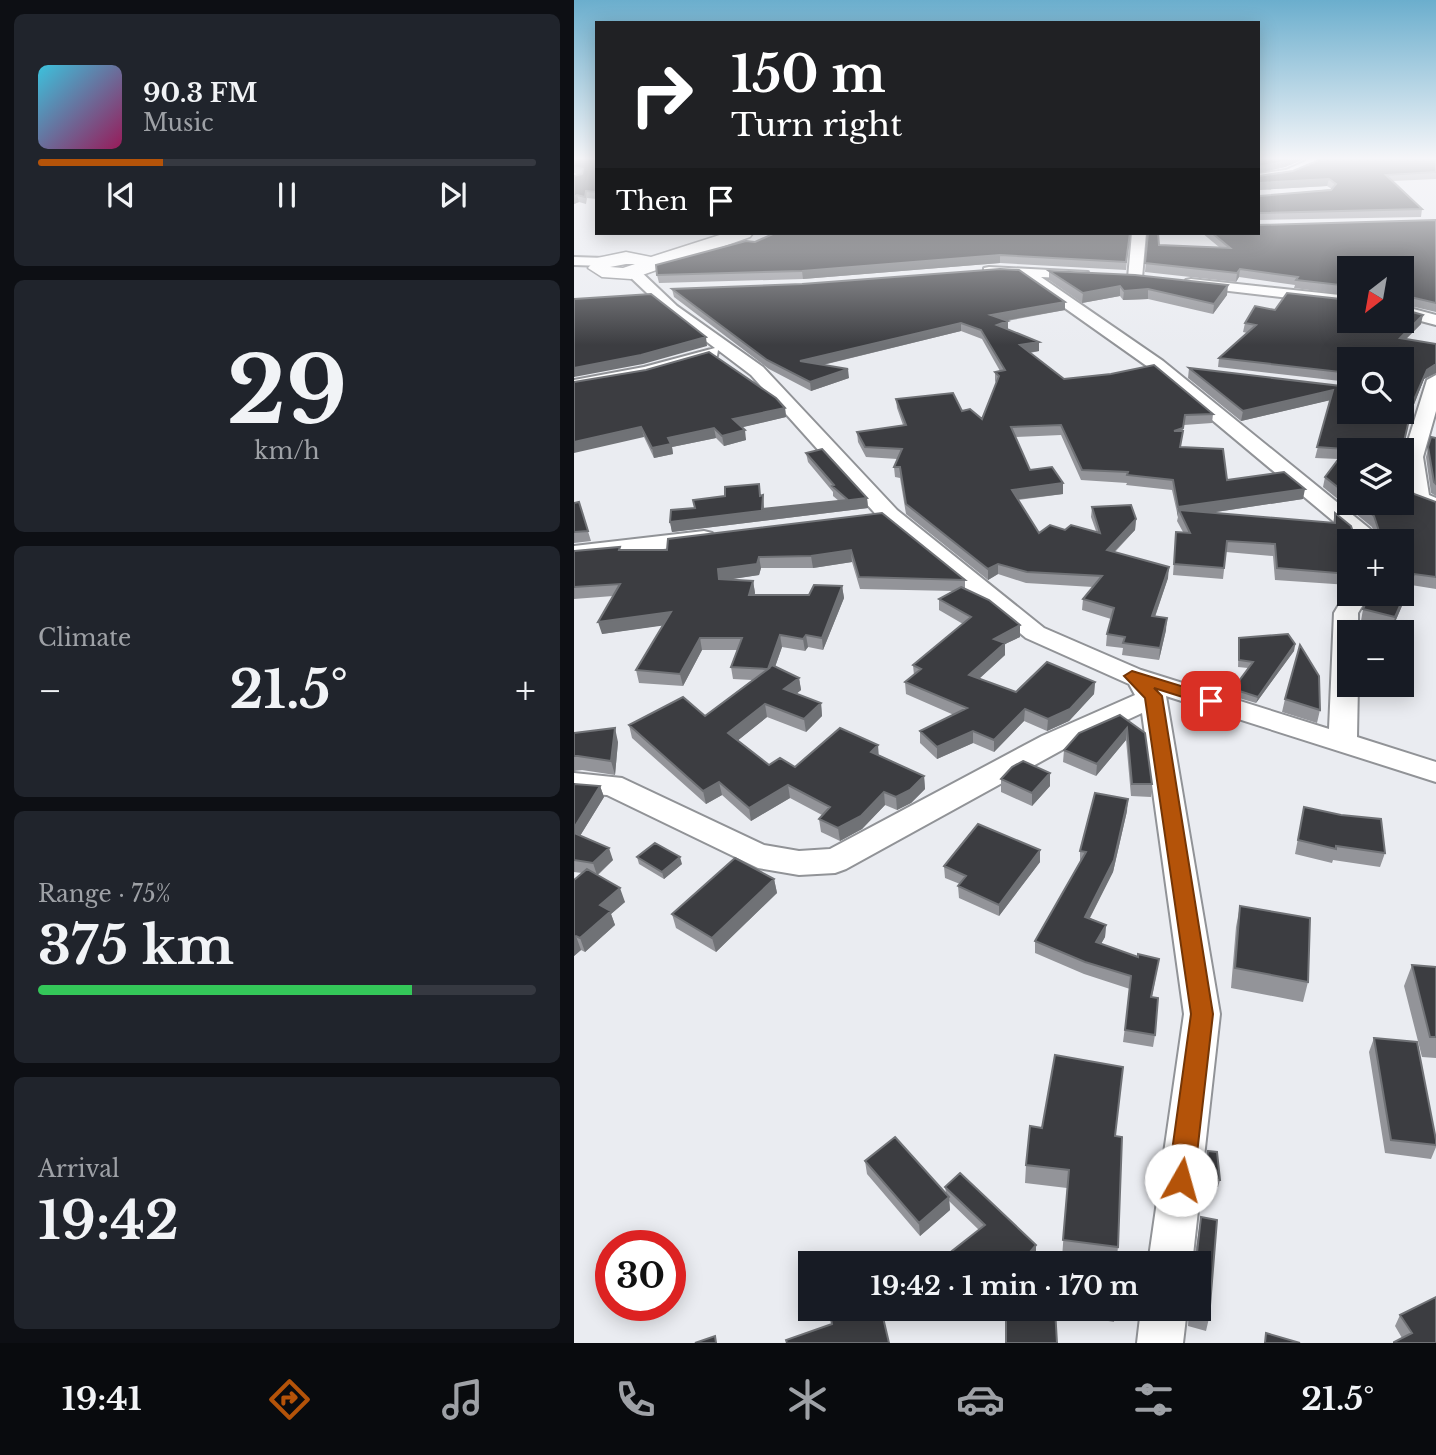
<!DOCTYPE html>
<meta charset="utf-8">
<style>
:root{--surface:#171b24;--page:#20242c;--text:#f1f3f6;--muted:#9ea1a6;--line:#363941;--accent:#b45309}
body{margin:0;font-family:"Libre Baskerville",serif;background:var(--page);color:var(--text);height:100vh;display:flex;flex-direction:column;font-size:26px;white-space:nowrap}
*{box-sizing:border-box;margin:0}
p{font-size:23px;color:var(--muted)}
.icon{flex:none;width:38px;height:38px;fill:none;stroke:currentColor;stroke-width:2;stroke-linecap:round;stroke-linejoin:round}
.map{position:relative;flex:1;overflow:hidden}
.sheet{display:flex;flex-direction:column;gap:14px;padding:14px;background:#0d0f14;width:574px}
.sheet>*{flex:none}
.hud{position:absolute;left:21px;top:21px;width:665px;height:214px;border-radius:0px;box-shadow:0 4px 18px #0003;background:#202124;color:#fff;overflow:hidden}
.needle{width:46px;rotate:211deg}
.controls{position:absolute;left:763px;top:256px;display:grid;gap:14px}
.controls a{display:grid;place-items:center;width:77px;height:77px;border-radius:0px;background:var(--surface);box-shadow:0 4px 18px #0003;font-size:35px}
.speed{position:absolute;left:21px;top:1230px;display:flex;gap:14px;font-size:35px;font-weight:700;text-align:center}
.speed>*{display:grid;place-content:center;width:91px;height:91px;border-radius:50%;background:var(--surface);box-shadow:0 4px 18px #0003;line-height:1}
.speed .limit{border:10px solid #d22;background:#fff;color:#111}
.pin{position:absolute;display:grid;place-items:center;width:60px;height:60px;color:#fff;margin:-30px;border-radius:14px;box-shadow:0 4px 10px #0006}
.me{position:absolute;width:77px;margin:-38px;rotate:7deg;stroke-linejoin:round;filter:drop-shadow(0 0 5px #0008)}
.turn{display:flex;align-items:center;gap:24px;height:147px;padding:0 21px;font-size:32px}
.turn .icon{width:91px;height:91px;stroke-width:2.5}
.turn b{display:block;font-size:49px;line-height:60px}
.then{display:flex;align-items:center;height:66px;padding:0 21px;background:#0003;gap:14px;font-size:26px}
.big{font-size:52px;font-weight:800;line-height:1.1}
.sheet .card{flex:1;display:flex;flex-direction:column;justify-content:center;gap:10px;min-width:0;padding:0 24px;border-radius:10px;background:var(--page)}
.sheet .dial{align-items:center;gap:0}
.dial b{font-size:91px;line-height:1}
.song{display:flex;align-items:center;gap:21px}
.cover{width:84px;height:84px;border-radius:10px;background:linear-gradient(135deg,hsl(190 70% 55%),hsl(330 70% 35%))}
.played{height:7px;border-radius:4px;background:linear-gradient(90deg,var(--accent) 25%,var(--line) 25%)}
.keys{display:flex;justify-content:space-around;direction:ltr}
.heat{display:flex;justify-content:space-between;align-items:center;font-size:38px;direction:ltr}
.charge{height:10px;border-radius:5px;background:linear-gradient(90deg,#34c759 75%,var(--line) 0)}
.trip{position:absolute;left:224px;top:1251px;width:413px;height:70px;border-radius:0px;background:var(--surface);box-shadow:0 4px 18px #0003;font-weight:800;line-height:70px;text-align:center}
.tab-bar{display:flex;height:112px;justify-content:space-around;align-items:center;background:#090b0e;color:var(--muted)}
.tab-bar .icon{width:49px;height:49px}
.tab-bar .on{color:var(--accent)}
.tab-bar b{font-size:32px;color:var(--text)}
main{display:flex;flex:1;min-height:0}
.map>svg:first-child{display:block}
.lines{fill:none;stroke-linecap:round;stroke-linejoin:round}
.minor-casing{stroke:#919397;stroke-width:4}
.highway-casing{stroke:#919397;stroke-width:3}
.minor{fill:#fff;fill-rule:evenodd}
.highway{fill:#fff;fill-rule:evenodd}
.wall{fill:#939499;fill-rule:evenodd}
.shaded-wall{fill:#707276}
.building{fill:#3c3d41;stroke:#707276;stroke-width:2}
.route{fill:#b45309;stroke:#753606;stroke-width:2}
</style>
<main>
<section class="sheet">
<div class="card">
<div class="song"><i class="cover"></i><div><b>90.3 FM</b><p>Music</p></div></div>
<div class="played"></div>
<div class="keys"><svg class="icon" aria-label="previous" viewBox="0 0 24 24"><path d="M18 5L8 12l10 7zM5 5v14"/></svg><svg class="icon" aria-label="pause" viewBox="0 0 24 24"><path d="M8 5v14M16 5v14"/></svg><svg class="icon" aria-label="next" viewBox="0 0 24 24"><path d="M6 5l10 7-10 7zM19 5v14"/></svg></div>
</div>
<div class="card dial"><b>29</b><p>km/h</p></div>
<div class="card"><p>Climate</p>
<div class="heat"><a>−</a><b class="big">21.5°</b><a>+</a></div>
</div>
<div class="card"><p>Range · 75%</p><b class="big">375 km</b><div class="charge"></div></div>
<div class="card"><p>Arrival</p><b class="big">19:42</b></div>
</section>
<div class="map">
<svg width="862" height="1343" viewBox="0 0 862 1343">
<rect width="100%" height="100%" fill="#eaecf1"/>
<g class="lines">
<defs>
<path id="minor" d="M733,157h10l-2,8 -23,10 -34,5v-6l28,-4 20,-9z
M558,233h14l-4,45 -7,4 -7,-4z
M0,257l30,1 7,4 -7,4 -30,-1z
M415,267l99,5v6l-5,1 -42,-2 122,84 207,168 4,12h-22l-1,-5 -200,-167 -130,-92 -37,-3v-6z
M59,268l5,1 39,37 86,61 134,143 147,118 97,42 188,59 5,-116 15,-25v5h21l-12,20v19h-9v52h9l-1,53 79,25v20l-270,-86 54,318 -28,250h-44l36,-250 -42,-301 -80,37 -216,119 -11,4 -36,2 -41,-7 -151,-73 -33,-2v-20l48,5 142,67 35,6 31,-2 212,-113 93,-41 -6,-11 -103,-46 -145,-118 -130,-145 -33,-25 -1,6 -70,21 -73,13v-10l70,-13 71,-19 -48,-36 -39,-37v-6z
M617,279l158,17v9l-163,-19 -2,-3 2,-3z
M828,306l34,9v10l-34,-9z
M862,375v36l-13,46 6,38 7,3v14l-24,-10 -4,-4 -5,-41 24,-77z
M130,531l8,2 3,5 -3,5 -138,17v-14z
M567,1309h46l-4,34h-46z"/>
<path id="highway" d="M152,233h27l-3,4 -119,42 -29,-2 -14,-9 9,-10 29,-6 25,5zM52,264h9l-12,4 -13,-1z"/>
</defs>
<use href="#minor" class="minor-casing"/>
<use href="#highway" class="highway-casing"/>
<use href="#minor" class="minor"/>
<use href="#highway" class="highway"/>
</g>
<path class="wall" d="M0,157h23v42l-10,-1 -1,6 -7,-2 -5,2 5,-29 -5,-2z
M684,157h47l-1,2 -19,8 -26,6v3l177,-19v22l-43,2 29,28 -1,8 -163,3v-25l1,1 73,-7 -5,-3 -69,4z
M862,220v92l-34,-8v5l19,15 -15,15 30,5v29l-12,6 -13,33 -8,34 5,41 6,7 22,8v87l-25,-4 -19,44 -31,-8 2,-12 39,-16 -53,-52v44l-74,-5 -2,-24 -47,-4 -3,27 -50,-4 3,-43h7l-6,-11 1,-4 -6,-27 -46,-5 1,-2 -46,-3 -20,-45 -46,2 15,33 33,13v11l-45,6 21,33 26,-3 31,1 -5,-14 1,-10 44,12 -1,11 -20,22 53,26 -13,39 11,13 -7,30 -37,-5 1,-7 -17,-2 1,-12 4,-15 -29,-9 1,-11 10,-12 -67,-4 -28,-9 -10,6 -82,-66 -6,-36 -5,-1 -1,-10 3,-8 -31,-2 -8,-15 -1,-10 46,-7 -6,-17 -1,-9 66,12 20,8 14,-36 -1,-2v-9l5,-1 -18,-32 -21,-8 -138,34 26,13 -38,13 -42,-22 -95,-72 -2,-8 393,13v8l-58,11 1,9 31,12v9l-9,2 34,26 149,35 -1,9 -28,2 -4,22 47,33 76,19 -94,14 124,10 2,-10 18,19 20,-1 -1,-4 -49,-40 2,-10 13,-18 -23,-1 15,-58 -89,21 -53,-43 1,-10 213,43 -53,-52v23l-131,-15 1,-9 28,-25 -4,-1 2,-9 30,-13 127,10 -53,-52v27l-55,-7 1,-3 -56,-8 -3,5 -91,-10 3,-39 11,12 60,2 -17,-14h56l1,-7zM775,450l53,52h-53z
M556,233l-4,37 -126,-7 -197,16 -144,4 -2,-8 98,-33z
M475,271l178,24 -14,19 -65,-15 -25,1 -3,-4 -38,7 -33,-23z
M0,382l211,26 1,9 -44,10 4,13 -22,6 -8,-8 -44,9 1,7 -19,4 -10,-21z
M857,437l5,1v58l-5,-3 -5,-36z
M232,453l61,45 1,10 -196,24 -2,-10 25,-14 30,-12 38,-1 1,14 75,-8 -6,-5v-4l-25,-30z
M5,502l12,39 -17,2v-40z
M308,513l83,67v9l55,36v12l-15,7v11l-26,24 37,13 79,-10 -1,12 -25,27 -22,10 -23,-10 -30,31 -21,-9 -36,16 -17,-16v-12l34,-16 -48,-21 -1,-12 9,-7 -1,-10 50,-41 -24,-14v-11l14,-8 -93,-2 -8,-27 -39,6h-52l-2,7 -28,4 22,2 2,12 -1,2h55l33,-9 2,12 -21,52 -15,-3 -3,4 -23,-4 -7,20 24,11 2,12 -5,4 25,9 1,13 -16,16 -39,-15 -29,23 31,25 26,2 84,-12 45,21 1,13 -14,14 -14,7 -12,-5 -23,24 -22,12 -19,-9 -2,-13 3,-4 -32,-17 -39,23 -29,-26 -16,9 -74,-66 -3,-13 76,-9 47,-36 -19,-1 -2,-12 6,-17h-35l-19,36 -44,-3 -3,-13 27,-45 -61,9 11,-38 -39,3v-48l93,-1z
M665,638l56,6 -1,7 -38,52 -24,-7 1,-7 15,-21 -10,-1z
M711,699l35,11 -3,13 -35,-11z
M546,715l32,69 -1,13 -20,-1 -5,-56 -30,36 -33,-14 1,-12z
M0,733l44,9 -3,33 -33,-5 -8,1z
M476,773v13l-18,20 -31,-14v-13z
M0,784l26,2 4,11 -24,39 33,24 -15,15 27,27 -14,12 4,11 -30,27 -4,-2 -7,6 8,-83 -8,-1z
M730,807l81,46 -5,14 -47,-7 -1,3 -37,-9z
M553,811l-14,61 -23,46 16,7 -1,12 -4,7 37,13 21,2 -7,38 3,38 -2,12 -30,-5 7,-53 -46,-15 -49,-21v-12l45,-78v-12z
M63,857l45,7 -18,15 -25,-15z
M466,862l-41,54 -40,-18 -1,-12 2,-2 -15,-6 -1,-12z
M200,879l3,14 -61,59 -40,-24 -4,-14z
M666,906l68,76 -5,20 -72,-14 5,-61z
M838,965l24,2v91l-14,-1 -18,-71z
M800,1038l62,102v7l-5,12 -46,-6 -16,-101z
M468,1128l73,8 3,111 -2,17h-11l-43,-6 5,-70 -42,-5 1,-18z
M634,1151l12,29 -2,7 -15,-2z
M291,1161l81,32 -1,-6 91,58v11l-7,8h-75l-1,-2 -1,-11 27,-21 -30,-29 1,9 -30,26 -53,-62z
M627,1217l8,101 -3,13 -18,-5 1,-17h10v-45h-24l2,-10 18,-1z
M518,1309h23l-1,13 -23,-4z
M826,1315l36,28h-43l9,-5 -7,-12z"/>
<path class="shaded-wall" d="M720,157h11l-1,2 -19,8 -27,6v-6z
M755,179l-2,7 -69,4 1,-7z
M3,195l2,7 -5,2v-7z
M426,255v8l-197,16 -1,-8z
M666,269l-1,8 -3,5 1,-9z
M654,285l-1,10 -14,19 1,-10z
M546,286v10l-38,7 1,-10z
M574,289v10l-25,1 1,-9z
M491,302v8l-74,13v-8z
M849,315l-2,9 -23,23 2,-9z
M434,321v9l-11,-5z
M387,323v8l-160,39 -1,-9z
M132,337l1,9 -64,18 -69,13v-9z
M465,342v9l-19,3v-9z
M862,364v9l-12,6 -13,33 2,-10 14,-32z
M274,369l1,9 -38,13 -1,-9z
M759,390l-2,10 -90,21 2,-10z
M211,408l1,9 -51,12 -2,-10z
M67,427l3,10 -70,16v-11z
M140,428l2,10 -44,9 1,7 -19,4 -2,-10 16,-10z
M171,430l1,10 -22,6 -2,-10z
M489,483v11l-51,6v-10z
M731,489l-2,10 -121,18 -3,-7 -2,7 1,-10z
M189,495l1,16 103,-13 1,10 -196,24 -2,-10z
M562,519l-1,11 -29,30 1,-10z
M277,550l1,12 -39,6 -2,-12z
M185,557l2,11 -2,7 -39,6 -1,-2 -1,-10z
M424,564v10l-10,6v-11z
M595,567l-1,11 -17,50 1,-12z
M840,574l-3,11 -19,44 3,-12z
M179,581l2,12 -4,14 -2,-12z
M268,586l2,12 -21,52 -1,-12z
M97,612l3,12 -72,10 -4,-12z
M593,618l-1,12 -7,30 1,-12z
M446,625v12l-15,7v11l-35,32 -1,-12 25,-36z
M206,635l2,12 -12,34 -2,-12z
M232,635l2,12 -3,4 -2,-12z
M126,638l2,12 -19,36 -3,-12z
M721,644l-1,7 -38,52 2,-6z
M225,678l2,12 -15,12 -2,-13z
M521,682l-1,12 -25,27 -22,10 1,-12z
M247,703l1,13 -16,16 -2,-13z
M191,704l2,13 -36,29 -3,-13z
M451,709l-1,12 -30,31v-12z
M41,728l3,14 -3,33 -4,-14z
M553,728l-1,12 -30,36 1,-12z
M399,731v12l-36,16v-12z
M304,745l1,13 -8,-6z
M476,773v13l-18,20v-13z
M350,776l1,13 -14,14 -14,7 -1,-13z
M145,782l3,13 -16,9 -3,-13z
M214,785l2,13 -39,23 -2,-13z
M26,786l4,11 -29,47 -1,-4v-12z
M310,792l1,13 -23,24 -22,12 -2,-13z
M554,799l-1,12 -14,61 -29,57 1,-12z
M35,848l4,12 -16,15 -4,-12z
M466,850v12l-41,54v-11z
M106,857l2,7 -18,15 -2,-7z
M200,879l3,14 -61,59 -4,-14z
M46,888l5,14 -14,12 4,11 -30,27 -5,-14 20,-33z
M532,925l-1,12 -10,17 1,-12z
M2,936l5,14 -7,6v-19z
M375,1197l1,13 -30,26 -1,-13z
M462,1245v11l-7,8h-9z"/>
<path class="building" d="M0,157h23v35l-11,-1 -1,6 -8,-2 -3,2v-21l8,-2 1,-5 -9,-2z
M684,157h36l-8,4 -28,6z
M744,157h118v15l-50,3 36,34 -163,4 -1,3v-21l1,1 72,-6 5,-6 -7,-5 -70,4 -1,2v-12l1,3 34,-5 24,-10z
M862,220v83l-34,-8v14l21,6 -23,23 36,6v20l-9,6 -14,32 -10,44 5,41 6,7 22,8v75l-22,-3 -19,43 -32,-8 7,-16h32v-52h-53v33l-72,-6 -2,-24 -48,-3 -3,27 -50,-4 2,-32 14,1 -11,-23 156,13v-10l16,13 2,6 26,-1 -5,-15 -17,-14h45v-52h-53v46l-24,-19 21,-28 -29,-2 16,-57 -90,21 -54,-43 160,19v24h53v-52h-53v14l-130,-15 37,-33 -11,-2 10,-17 20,4 12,-17 62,7v20h53v-52h-53v18l-53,-6 2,-3 -58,-8 -3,4 -92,-10 3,-30h10l1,12 71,3 -18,-15h46v-8z
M201,233h355l-4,29 -126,-7 -198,16 -145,4 -1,-10 90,-24 9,1z
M426,269l19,1 46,32 -74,13 17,6 -11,4 42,17 -19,3 44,34 47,-5 43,-9 59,49 -28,1 -2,13 -9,3h9l-3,16 43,2 4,31 57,-8 21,17 -127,18 -5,-27 -46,-5 1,-3 -46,-2 -21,-45 -50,2 19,43 22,-3 11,16 -51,7 27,43 11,-8 15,5 6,-5 29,8 -8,-26 39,-2 5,14 -29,31 62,17 -17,49 15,2 -7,30 -37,-5 2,-6 -18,-3 7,-26 -31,-9 19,-23 -75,-4 -29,-8 -10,5 -82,-65 -6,-37h-6l8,-18 -37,-2 -8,-15 49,-7 -10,-26 57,-6 9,18 8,-2 12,10 17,-43 -4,-4 10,-2 -24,-40 -20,-7 -161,38 48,8 -38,13 -43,-22 -95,-71 130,-5z
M475,271l86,4 93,10 -14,19 -66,-15 -24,2 -4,-5 -37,7z
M77,294l55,43 -65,18 -67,13v-69z
M135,352l67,46 9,10 -52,11 12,11 -23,6 -8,-8 -46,10 3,6 -19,4 -11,-21 -67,15v-60l72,-12z
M857,437l5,1v46l-2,-2 -6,-35z
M248,449l45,49 -197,24 1,-12 24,-2 -2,-8 32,-4v-9l34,-3 1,12 3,-1 -1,14 86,-9 -16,-14 2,-1 -28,-32z
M5,502l9,29 -14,1v-29z
M308,513l83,67 -106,-3 -8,-27 -40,6 -52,1 -2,7 -39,5 1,10 34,2 -4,14h60l5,-10 28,1 -20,52 -16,-3 -3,4 -23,-4 -12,34 4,-4 27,13 -15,11 37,14 -17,16 -39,-15 -37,29 41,32 11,-7 15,9 45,-39 38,17 -7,7 53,24 -14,14 -14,7 -12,-5 -23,24 -23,12 -19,-9 11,-12 -42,-22 -39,23 -30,-26 -16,9 -74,-66 54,-28 22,19 63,-47 -37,-2 11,-29h-42l-20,36 -44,-4 35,-58 -73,10 22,-38 -46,3v-36l46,-4 -1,3h48l1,-11z
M387,587l28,13 31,25 -26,14 11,4 -36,32 47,17 31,-30 48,20 -25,27 -22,10 -23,-10 -31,31 -21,-9 -36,16 -17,-16 47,-23 -62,-26 16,-13 -8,-4 58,-48 -32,-18z
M714,634l7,10 -37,53 -25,-8 20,-27 -14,-2v-22z
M726,645l19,31 1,34 -35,-11z
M546,715l25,18 7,51h-20l-5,-56 -30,36 -33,-14 15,-17z
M41,728l-4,33 -33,-5h-4v-23z
M449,761l27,12 -18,20 -31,-14 11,-12z
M0,784l26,2 -26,42z
M521,793l33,6 -14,61 -29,57 21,8 -10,17 42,15v-3l21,5 -8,38 7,1 -3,37 -30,-5 6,-54 -46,-14 -50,-21 51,-89 -6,-1z
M730,807l37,8 40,4 4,34 -49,-7v3l-38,-9z
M404,824l62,26 -41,55 -41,-19 8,-10 -22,-10z
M0,833l35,15 -16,15 -19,-3z
M81,843l25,14 -18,15 -25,-15z
M161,858l39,21 -62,59 -40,-24z
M13,869l33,19 -20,17 11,6 -31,27 -4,-2 -2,1v-57z
M666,906l70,12 -2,64 -73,-14z
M838,965l24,2v70h-6z
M800,1038l43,4 19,98v5l-45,-5z
M481,1055l68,12 -8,69 7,1 -4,110 -55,-7 6,-70 -43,-5 4,-39 12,2z
M321,1137l54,60 -30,26 -54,-62z
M634,1151l9,1 3,28 -15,-1z
M386,1173l76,72 -16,19h-58l-10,-13 33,-26 -40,-38z
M627,1217l16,3 -8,98 -18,-4v-5h8v-45h-23l1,-10 20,-1z
M862,1297v46h-42v-1l18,-9 -12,-18z
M255,1309h52l8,34h-102l-1,-3 46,-16z
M432,1309h49l2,34h-51z
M692,1333l34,10h-35z
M141,1336l1,7h-21z"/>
<linearGradient id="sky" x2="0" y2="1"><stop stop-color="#6baecd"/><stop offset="0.46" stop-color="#f6f6f9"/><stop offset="1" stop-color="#f6f6f9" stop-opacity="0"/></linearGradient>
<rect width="862" height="345" fill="url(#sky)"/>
<path class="route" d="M558,671l85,26 2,4 -8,5 -57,-18 8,8 51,318 -19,166 -4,9 -9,4 -9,-4 -4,-9 23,-166 -46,-316 -21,-22z"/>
</svg>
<div class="controls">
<a><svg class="needle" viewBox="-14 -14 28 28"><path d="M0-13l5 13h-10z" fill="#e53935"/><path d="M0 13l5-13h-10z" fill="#9ea1a6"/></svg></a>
<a><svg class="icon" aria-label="search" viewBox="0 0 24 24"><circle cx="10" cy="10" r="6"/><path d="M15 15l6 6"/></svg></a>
<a><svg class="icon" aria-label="layers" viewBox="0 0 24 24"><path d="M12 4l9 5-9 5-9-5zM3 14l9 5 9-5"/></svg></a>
<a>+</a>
<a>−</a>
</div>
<div class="speed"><div class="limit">30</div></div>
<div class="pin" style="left:637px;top:701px;background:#d93025"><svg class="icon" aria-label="arrive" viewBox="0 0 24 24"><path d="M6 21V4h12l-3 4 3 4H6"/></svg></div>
<svg class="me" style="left:607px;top:1180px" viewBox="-20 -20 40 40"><circle r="19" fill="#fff"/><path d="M0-13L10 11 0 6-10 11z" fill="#b45309"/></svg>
<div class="trip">19:42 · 1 min · 170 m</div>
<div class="hud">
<div class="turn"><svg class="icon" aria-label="right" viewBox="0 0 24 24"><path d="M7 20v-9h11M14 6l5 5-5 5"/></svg><div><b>150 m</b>Turn right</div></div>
<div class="then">Then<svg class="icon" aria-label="arrive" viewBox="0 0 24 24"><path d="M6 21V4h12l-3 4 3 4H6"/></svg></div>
</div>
</div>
</main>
<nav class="tab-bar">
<b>19:41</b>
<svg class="icon on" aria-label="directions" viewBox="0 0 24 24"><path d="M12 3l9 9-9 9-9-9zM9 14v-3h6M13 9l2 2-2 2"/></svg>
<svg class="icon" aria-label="music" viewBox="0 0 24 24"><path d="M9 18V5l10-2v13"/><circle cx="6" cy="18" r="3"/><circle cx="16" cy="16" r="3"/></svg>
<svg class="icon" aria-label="phone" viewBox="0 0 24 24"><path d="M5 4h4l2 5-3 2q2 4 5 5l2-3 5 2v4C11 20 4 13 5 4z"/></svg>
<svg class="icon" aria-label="climate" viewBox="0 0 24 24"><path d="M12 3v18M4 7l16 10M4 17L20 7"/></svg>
<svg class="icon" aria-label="car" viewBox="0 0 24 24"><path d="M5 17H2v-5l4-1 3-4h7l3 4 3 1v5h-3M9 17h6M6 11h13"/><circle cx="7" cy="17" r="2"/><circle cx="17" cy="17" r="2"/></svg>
<svg class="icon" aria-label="filters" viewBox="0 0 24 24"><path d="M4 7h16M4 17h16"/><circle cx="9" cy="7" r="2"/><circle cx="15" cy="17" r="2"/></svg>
<b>21.5°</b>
</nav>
